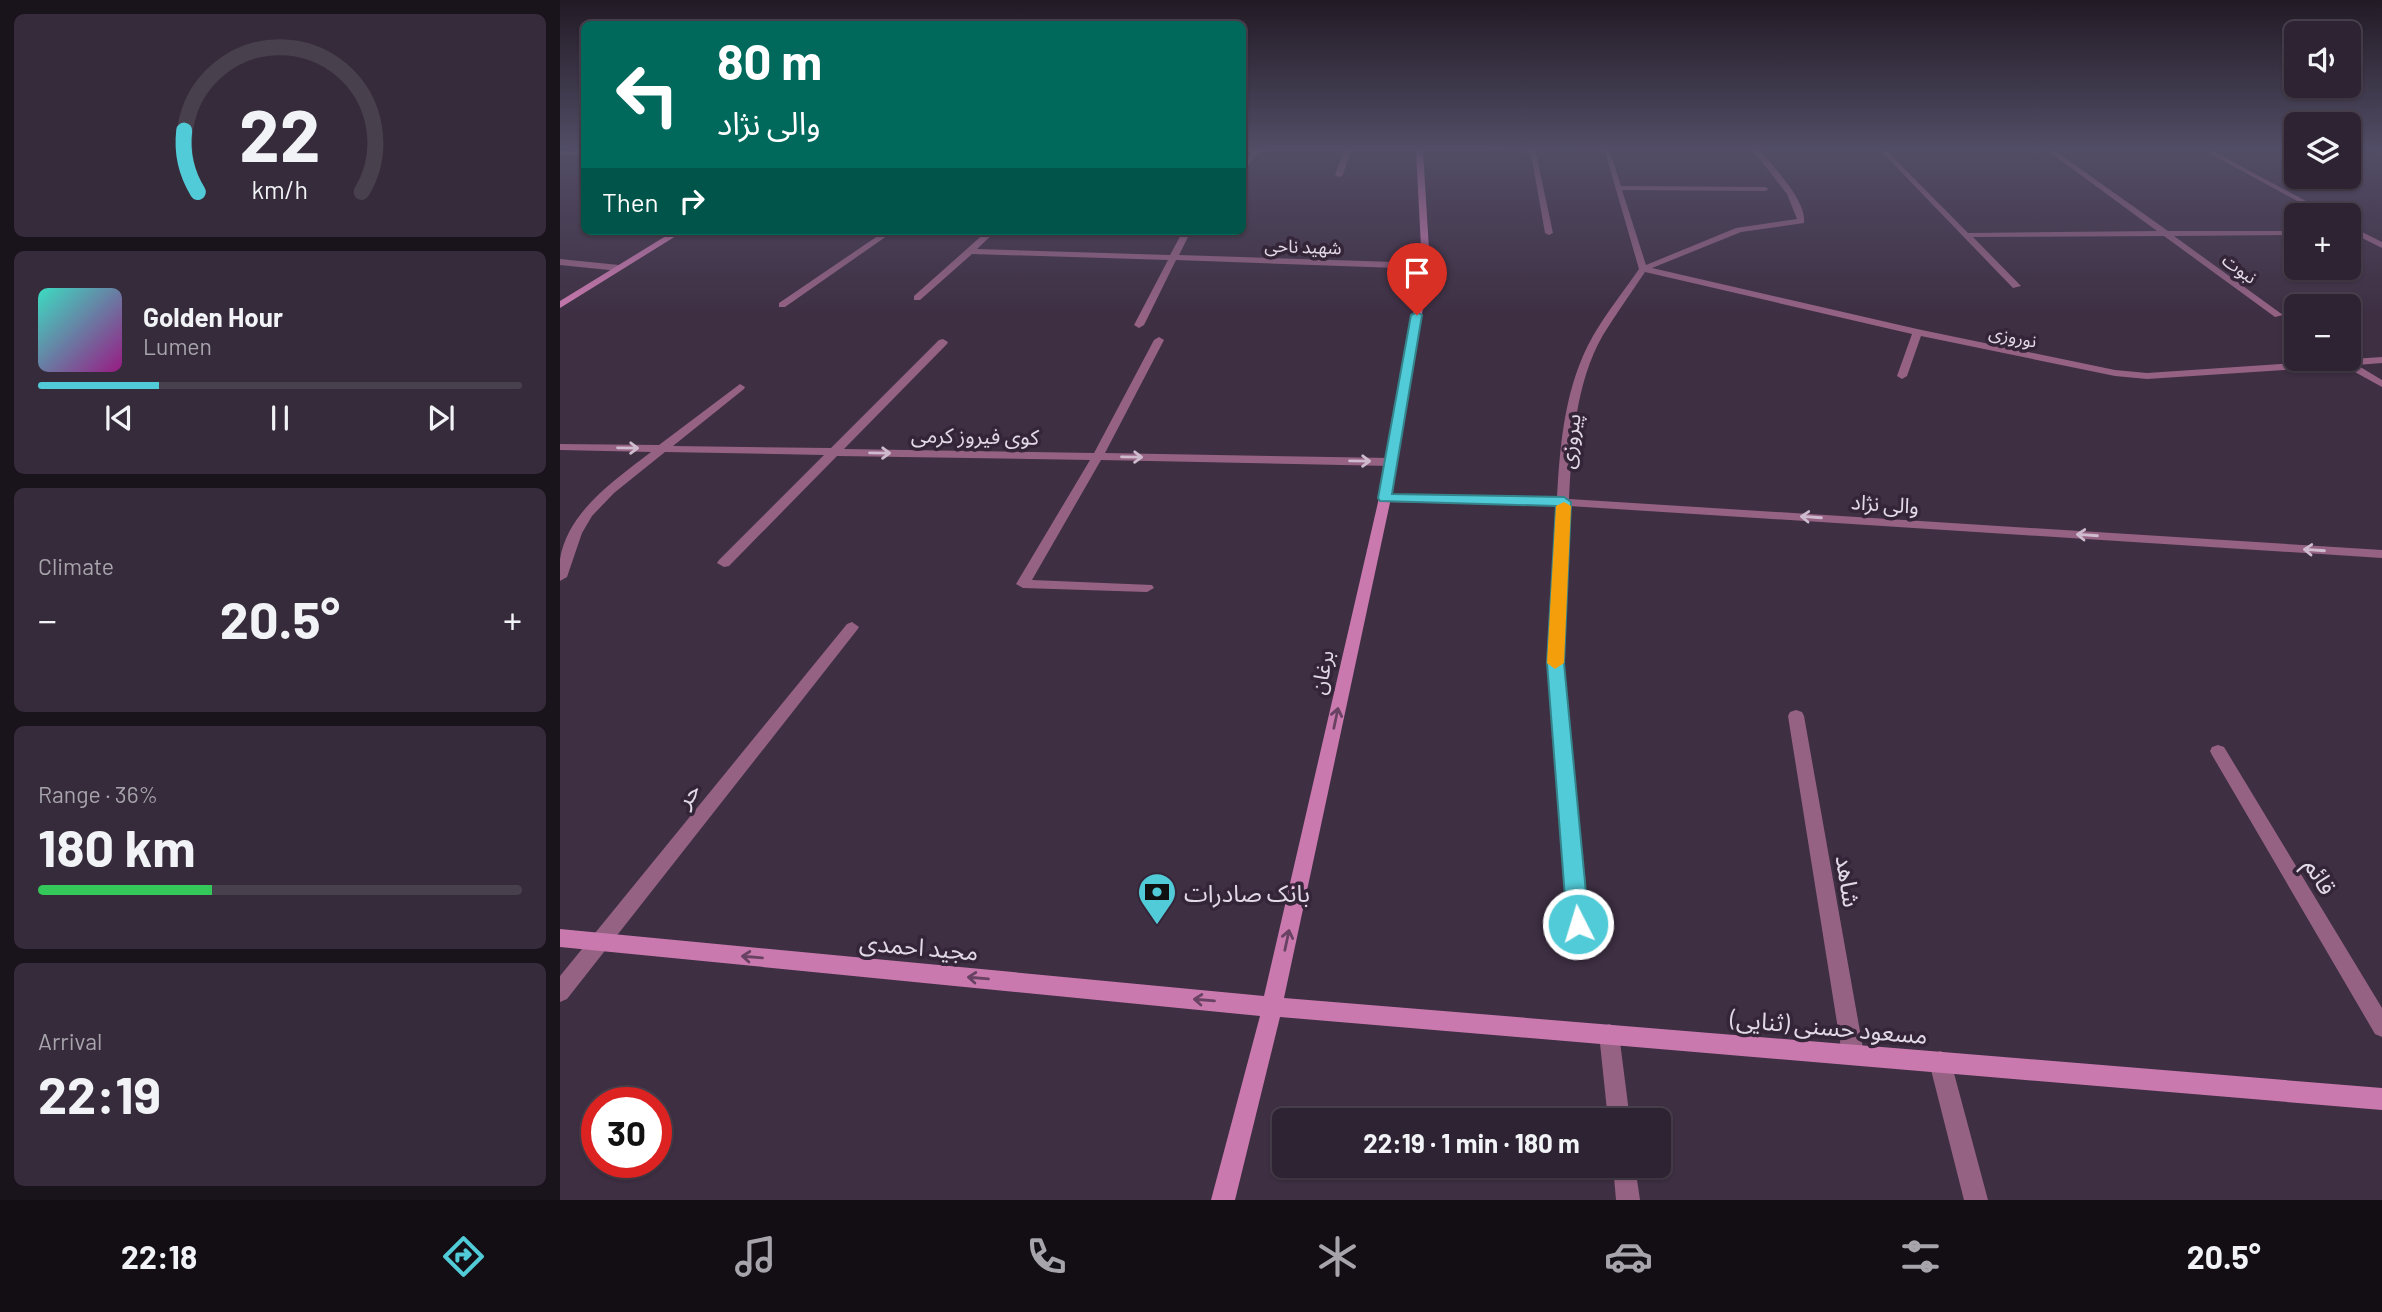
<!DOCTYPE html>
<meta charset="utf-8">
<style>
:root{--surface:#2e2332;--page:#362b3a;--text:#f1f3f6;--muted:#a7a4ac;--line:#49404d;--accent:#52cbd8}
body{margin:0;font-family:Barlow,"Noto Sans Arabic",sans-serif;background:var(--page);color:var(--text);height:100vh;display:flex;flex-direction:column;font-size:26px;white-space:nowrap}
*{box-sizing:border-box;margin:0}
p{font-size:23px;color:var(--muted)}
.icon{flex:none;width:38px;height:38px;fill:none;stroke:currentColor;stroke-width:2;stroke-linecap:round;stroke-linejoin:round}
.map{position:relative;flex:1;overflow:hidden}
.side{display:flex;flex-direction:column;gap:14px;padding:14px;background:#19131c;width:560px}
.side>*{flex:none}
.top-card{position:absolute;left:21px;top:21px;width:665px;height:214px;border-radius:10px;box-shadow:0 2px 5px #0004,0 0 0 2px var(--line);background:#00695c;color:#fff;overflow:hidden}
.controls{position:absolute;left:1724px;top:21px;display:grid;gap:14px}
.controls a{display:grid;place-items:center;width:77px;height:77px;border-radius:10px;background:var(--surface);box-shadow:0 2px 5px #0004,0 0 0 2px var(--line);font-size:35px}
.speed{position:absolute;left:21px;top:1087px;display:flex;gap:14px;font-size:35px;font-weight:700;text-align:center}
.speed>*{display:grid;place-content:center;width:91px;height:91px;border-radius:50%;background:var(--surface);box-shadow:0 2px 5px #0004,0 0 0 2px var(--line);line-height:1}
.speed .limit{border:10px solid #d22;background:#fff;color:#111}
.pin{position:absolute;display:grid;place-items:center;width:60px;height:60px;color:#fff;margin:-72px -30px;border-radius:50% 50% 50% 0;rotate:-45deg;box-shadow:0 0 7px #0007}
.pin .icon{rotate:45deg}
.me{position:absolute;width:77px;margin:-38px;rotate:355deg;stroke-linejoin:round;filter:drop-shadow(0 0 5px #0008)}
.turn{display:flex;align-items:center;gap:24px;height:147px;padding:0 21px;font-size:32px}
.turn .icon{width:91px;height:91px;stroke-width:2.5}
.turn b{display:block;font-size:49px;line-height:60px}
.then{display:flex;align-items:center;height:66px;padding:0 21px;background:#0003;gap:14px;font-size:26px}
.big{font-size:52px;font-weight:700;line-height:1.1}
.side .card{flex:1;display:flex;flex-direction:column;justify-content:center;gap:10px;min-width:0;padding:0 24px;border-radius:10px;background:var(--page)}
.side .dial{align-items:center;gap:0}
.dial svg{height:182px;overflow:visible;fill:none;stroke:var(--line);stroke-width:7;stroke-linecap:round;text-anchor:middle}
.dial text{fill:var(--text);stroke:none}
.song{display:flex;align-items:center;gap:21px}
.cover{width:84px;height:84px;border-radius:10px;background:linear-gradient(135deg,hsl(170 70% 55%),hsl(310 70% 35%))}
.played{height:7px;border-radius:4px;background:linear-gradient(90deg,var(--accent) 25%,var(--line) 25%)}
.keys{display:flex;justify-content:space-around;direction:ltr}
.heat{display:flex;justify-content:space-between;align-items:center;font-size:38px;direction:ltr}
.charge{height:10px;border-radius:5px;background:linear-gradient(90deg,#34c759 36%,var(--line) 0)}
.trip{position:absolute;left:712px;top:1108px;width:399px;height:70px;border-radius:10px;background:var(--surface);box-shadow:0 2px 5px #0004,0 0 0 2px var(--line);font-weight:700;line-height:70px;text-align:center}
.tab-bar{display:flex;height:112px;justify-content:space-around;align-items:center;background:#120e14;color:var(--muted)}
.tab-bar .icon{width:49px;height:49px}
.tab-bar .current{color:var(--accent)}
.tab-bar b{font-size:32px;color:var(--text)}
main{display:flex;flex:1;min-height:0}
.map>svg:first-child{display:block}
.lines{fill:none;stroke-linecap:round;stroke-linejoin:round}
.street{fill:#956284;fill-rule:evenodd}
.secondary{fill:#ca79af;fill-rule:evenodd}
.oneway{stroke:#cfbbce}
.oneway2{stroke:#684262}
.route{fill:#52cbd8;stroke:#35848c;stroke-width:2}
.slow{fill:#f59e0b}
.labels{text-anchor:middle;dominant-baseline:central;stroke-width:7;stroke-linejoin:round;paint-order:stroke}
.far-street-label{font-size:18px;fill:#e2d9e6;stroke:#342539}
.street-label{font-size:21px;fill:#e2d9e6;stroke:#342539}
.near-street-label{font-size:24px;fill:#e2d9e6;stroke:#342539}
.near-poi-label{font-size:24px;fill:#e2d9e6;stroke:#342539;text-anchor:start}
</style>
<main>
<section class="side">
<div class="card dial"><svg viewBox="0 0 100 80">
<path d="M14 69A42 42 0 1 1 86 69"/>
<path d="M14 69A42 42 0 0 1 8 42" stroke="#52cbd8"/>
<text x="50" y="56" font-size="32" font-weight="700">22</text>
<text x="50" y="72" font-size="11">km/h</text>
</svg></div>
<div class="card">
<div class="song"><i class="cover"></i><div><b>Golden Hour</b><p>Lumen</p></div></div>
<div class="played"></div>
<div class="keys"><svg class="icon" aria-label="previous" viewBox="0 0 24 24"><path d="M18 5L8 12l10 7zM5 5v14"/></svg><svg class="icon" aria-label="pause" viewBox="0 0 24 24"><path d="M8 5v14M16 5v14"/></svg><svg class="icon" aria-label="next" viewBox="0 0 24 24"><path d="M6 5l10 7-10 7zM19 5v14"/></svg></div>
</div>
<div class="card"><p>Climate</p>
<div class="heat"><a>−</a><b class="big">20.5°</b><a>+</a></div>
</div>
<div class="card"><p>Range · 36%</p><b class="big">180 km</b><div class="charge"></div></div>
<div class="card"><p>Arrival</p><b class="big">22:19</b></div>
</section>
<div class="map">
<svg width="1822" height="1200" viewBox="0 0 1822 1200">
<rect width="100%" height="100%" fill="#3e2f43"/>
<g class="lines">
<path class="street" d="M696,148l5,1 -19,24v-8z
M785,148h6l-8,27 -4,2 -4,-2z
M970,148l5,1 18,84 -4,2 -4,-2z
M1044,148l5,1 12,37 144,1 4,2 -4,2 -143,-1 24,75 90,-37 61,-9 -10,-25 -36,-46h6c15,17 50,52 47,75l-63,9 -89,36 265,61 198,41 32,3 235,-16v6l-25,2 25,15v7l-38,-21 -197,13 -32,-3 -194,-40 -14,40 -5,3 -5,-3 15,-42 -267,-62c-14,21 -29,42 -42,63 -28,49 -31,109 -34,164l813,51v8l-813,-52 -7,157 26,261 -3,6 -7,3 -7,-3 -3,-6 -21,-261 10,-157 -172,-4 -6,-4 6,-4 172,4c3,-55 8,-113 36,-162 13,-23 31,-45 46,-67z
M1318,148h6l84,85 189,-2 -113,-83h7l117,83h128v4l-122,1 109,79 -8,2 -111,-81 -191,1 48,49 -8,2z
M1640,148h7l125,67h-9z
M24,150v4l-24,1v-4z
M1788,225l34,17v6l-34,-17z
M325,231h9l-109,76h-6v-4z
M427,231h9l-19,18 193,6 13,-24h8l-12,24 247,8 4,3 -4,3 -250,-9 -32,65 -5,3 -5,-3 34,-65 -196,-6 -52,46h-6v-4z
M0,259l59,6 4,3 -4,3 -59,-6z
M599,337l5,3 -59,113 285,5 6,4 -6,4 -289,-6 -69,120 120,5 2,3 -7,4 -124,-4 -7,-4 74,-124 -253,-4 -108,110 -5,1 -7,-4 2,-3 105,-105 -159,-3 -51,41 -22,23 -10,17 -15,44 -7,4c0,-7 0,-15 0,-22 8,-48 55,-79 91,-107l-91,-2v-6l99,1 81,-61 5,3 -1,2 -71,57 158,2 108,-108 4,-1 5,3 -1,2 -103,105 250,4 60,-113z
M292,622l7,5 -2,3 -290,369 -7,3v-26l287,-352z
M1236,710l6,2 2,4 60,338 -4,7 -7,4 -7,-4 -4,-7 -54,-338 2,-4z
M1658,745l6,2 158,261v29l-7,-3 -163,-279 -2,-4 2,-4z
M1049,1024l7,3 3,7 11,86h-22l-9,-86 3,-7z
M1380,1051l8,3 3,8 37,138h-24l-35,-138 3,-8z
M1053,1166h22l5,34h-24z"/>
<path class="secondary" d="M682,148h572l-3,2 -388,1 7,115 -39,232 -107,500 1098,90v22l-1102,-93 -45,183h-24l49,-184 -700,-69v-18l704,67 115,-498 43,-232 -6,-115h-174z
M1815,148h7v3l-6,-2z
M114,231h10l-124,77v-7z"/>
</g>
<defs><path id="oneway-shaft" d="M-6 0H5M1.5-3L5.5 0L1.5 3" fill="none" stroke-width="1.6" stroke-linecap="round" stroke-linejoin="round" transform="scale(1.75)"/></defs>
<g class="oneway">
<use href="#oneway-shaft" transform="translate(68 448) rotate(1)"/>
<use href="#oneway-shaft" transform="translate(320 453) rotate(1)"/>
<use href="#oneway-shaft" transform="translate(572 457) rotate(1)"/>
<use href="#oneway-shaft" transform="translate(800 461) rotate(1)"/>
<use href="#oneway-shaft" transform="translate(1251 517) rotate(-176)"/>
<use href="#oneway-shaft" transform="translate(1527 535) rotate(-176)"/>
<use href="#oneway-shaft" transform="translate(1754 550) rotate(-176)"/>
</g>
<g class="oneway2">
<use href="#oneway-shaft" transform="translate(776 718) rotate(-78)"/>
<use href="#oneway-shaft" transform="translate(727 940) rotate(-78)"/>
<use href="#oneway-shaft" transform="translate(192 957) rotate(-175)"/>
<use href="#oneway-shaft" transform="translate(418 978) rotate(-175)"/>
<use href="#oneway-shaft" transform="translate(644 1000) rotate(-175)"/>
</g>
<linearGradient id="sky" x2="0" y2="1"><stop stop-color="#221a25"/><stop offset="0.47" stop-color="#524d66"/><stop offset="1" stop-color="#524d66" stop-opacity="0"/></linearGradient>
<rect width="1822" height="316" fill="url(#sky)"/>
<path class="route" d="M857,312l5,3 -30,179 172,3 7,5 -7,161 25,261 -3,7 -8,3 -7,-3 -4,-7 -20,-261 9,-157 -176,-5 -2,-3 33,-183z"/>
<path class="slow" d="M1004,502l7,4 -7,157 -9,6 -8,-6 9,-157z"/>
<defs>
<symbol id="bank-pin" viewBox="-11 -11 22 30"><path d="M0 17L-7.5 6A9.5 9.5 0 1 1 7.5 6Z" fill="#52cbd8" stroke="#342539"/><path d="M-6-4H6V4H-6ZM0-2.3a2.3 2.3 0 1 0 0 4.6a2.3 2.3 0 1 0 0-4.6Z" fill="#111"/></symbol>
</defs>
<g fill-rule="evenodd">
<use href="#bank-pin" x="575" y="870" width="44" height="60"/>
</g>
<g class="labels">
<g class="far-street-label">
<text transform="translate(743 246) rotate(2)">شهید ناحی</text>
<text transform="translate(1680 268) rotate(36)">نبوت</text>
<text transform="translate(1453 336) rotate(12)">نوروزی</text>
</g>
<g class="street-label">
<text transform="translate(415 435) rotate(1)">کوی فیروز کرمی</text>
<text transform="translate(1009 441) rotate(-83)">پیروزی</text>
<text transform="translate(1325 503) rotate(4)">والی نژاد</text>
<text transform="translate(761 672) rotate(-78)">برغان</text>
</g>
<g class="near-street-label">
<text transform="translate(127 794) rotate(-51)">حر</text>
<text transform="translate(1761 876) rotate(59)">قائم</text>
<text transform="translate(1289 881) rotate(81)">شاهد</text>
<text transform="translate(359 946) rotate(5)">مجید احمدی</text>
<text transform="translate(1269 1026) rotate(5)">مسعود حسنی (ثنایی)</text>
</g>
<g class="near-poi-label">
<text x="624" y="892">بانک صادرات</text>
</g>
</g>
</svg>
<div class="controls">
<a><svg class="icon" aria-label="sound" viewBox="0 0 24 24"><path d="M4 9h4l5-4v14l-5-4H4zM17 9q2 3 0 6"/></svg></a>
<a><svg class="icon" aria-label="layers" viewBox="0 0 24 24"><path d="M12 4l9 5-9 5-9-5zM3 14l9 5 9-5"/></svg></a>
<a>+</a>
<a>−</a>
</div>
<div class="speed"><div class="limit">30</div></div>
<div class="pin" style="left:857px;top:315px;background:#d93025"><svg class="icon" aria-label="arrive" viewBox="0 0 24 24"><path d="M6 21V4h12l-3 4 3 4H6"/></svg></div>
<svg class="me" style="left:1018px;top:924px" viewBox="-20 -20 40 40"><circle r="17" fill="#52cbd8" stroke="#fff" stroke-width="3"/><path d="M0-11L8 9 0 5-8 9z" fill="#fff"/></svg>
<div class="trip">22:19 · 1 min · 180 m</div>
<div class="top-card">
<div class="turn"><svg class="icon" aria-label="left" viewBox="0 0 24 24"><path d="M17 20v-9H6M10 6l-5 5 5 5"/></svg><div><b>80 m</b>والی نژاد</div></div>
<div class="then">Then<svg class="icon" aria-label="right" viewBox="0 0 24 24"><path d="M7 20v-9h11M14 6l5 5-5 5"/></svg></div>
</div>
</div>
</main>
<nav class="tab-bar">
<b>22:18</b>
<svg class="icon current" aria-label="directions" viewBox="0 0 24 24"><path d="M12 3l9 9-9 9-9-9zM9 14v-3h6M13 9l2 2-2 2"/></svg>
<svg class="icon" aria-label="music" viewBox="0 0 24 24"><path d="M9 18V5l10-2v13"/><circle cx="6" cy="18" r="3"/><circle cx="16" cy="16" r="3"/></svg>
<svg class="icon" aria-label="phone" viewBox="0 0 24 24"><path d="M5 4h4l2 5-3 2q2 4 5 5l2-3 5 2v4C11 20 4 13 5 4z"/></svg>
<svg class="icon" aria-label="climate" viewBox="0 0 24 24"><path d="M12 3v18M4 7l16 10M4 17L20 7"/></svg>
<svg class="icon" aria-label="car" viewBox="0 0 24 24"><path d="M5 17H2v-5l4-1 3-4h7l3 4 3 1v5h-3M9 17h6M6 11h13"/><circle cx="7" cy="17" r="2"/><circle cx="17" cy="17" r="2"/></svg>
<svg class="icon" aria-label="filters" viewBox="0 0 24 24"><path d="M4 7h16M4 17h16"/><circle cx="9" cy="7" r="2"/><circle cx="15" cy="17" r="2"/></svg>
<b>20.5°</b>
</nav>
